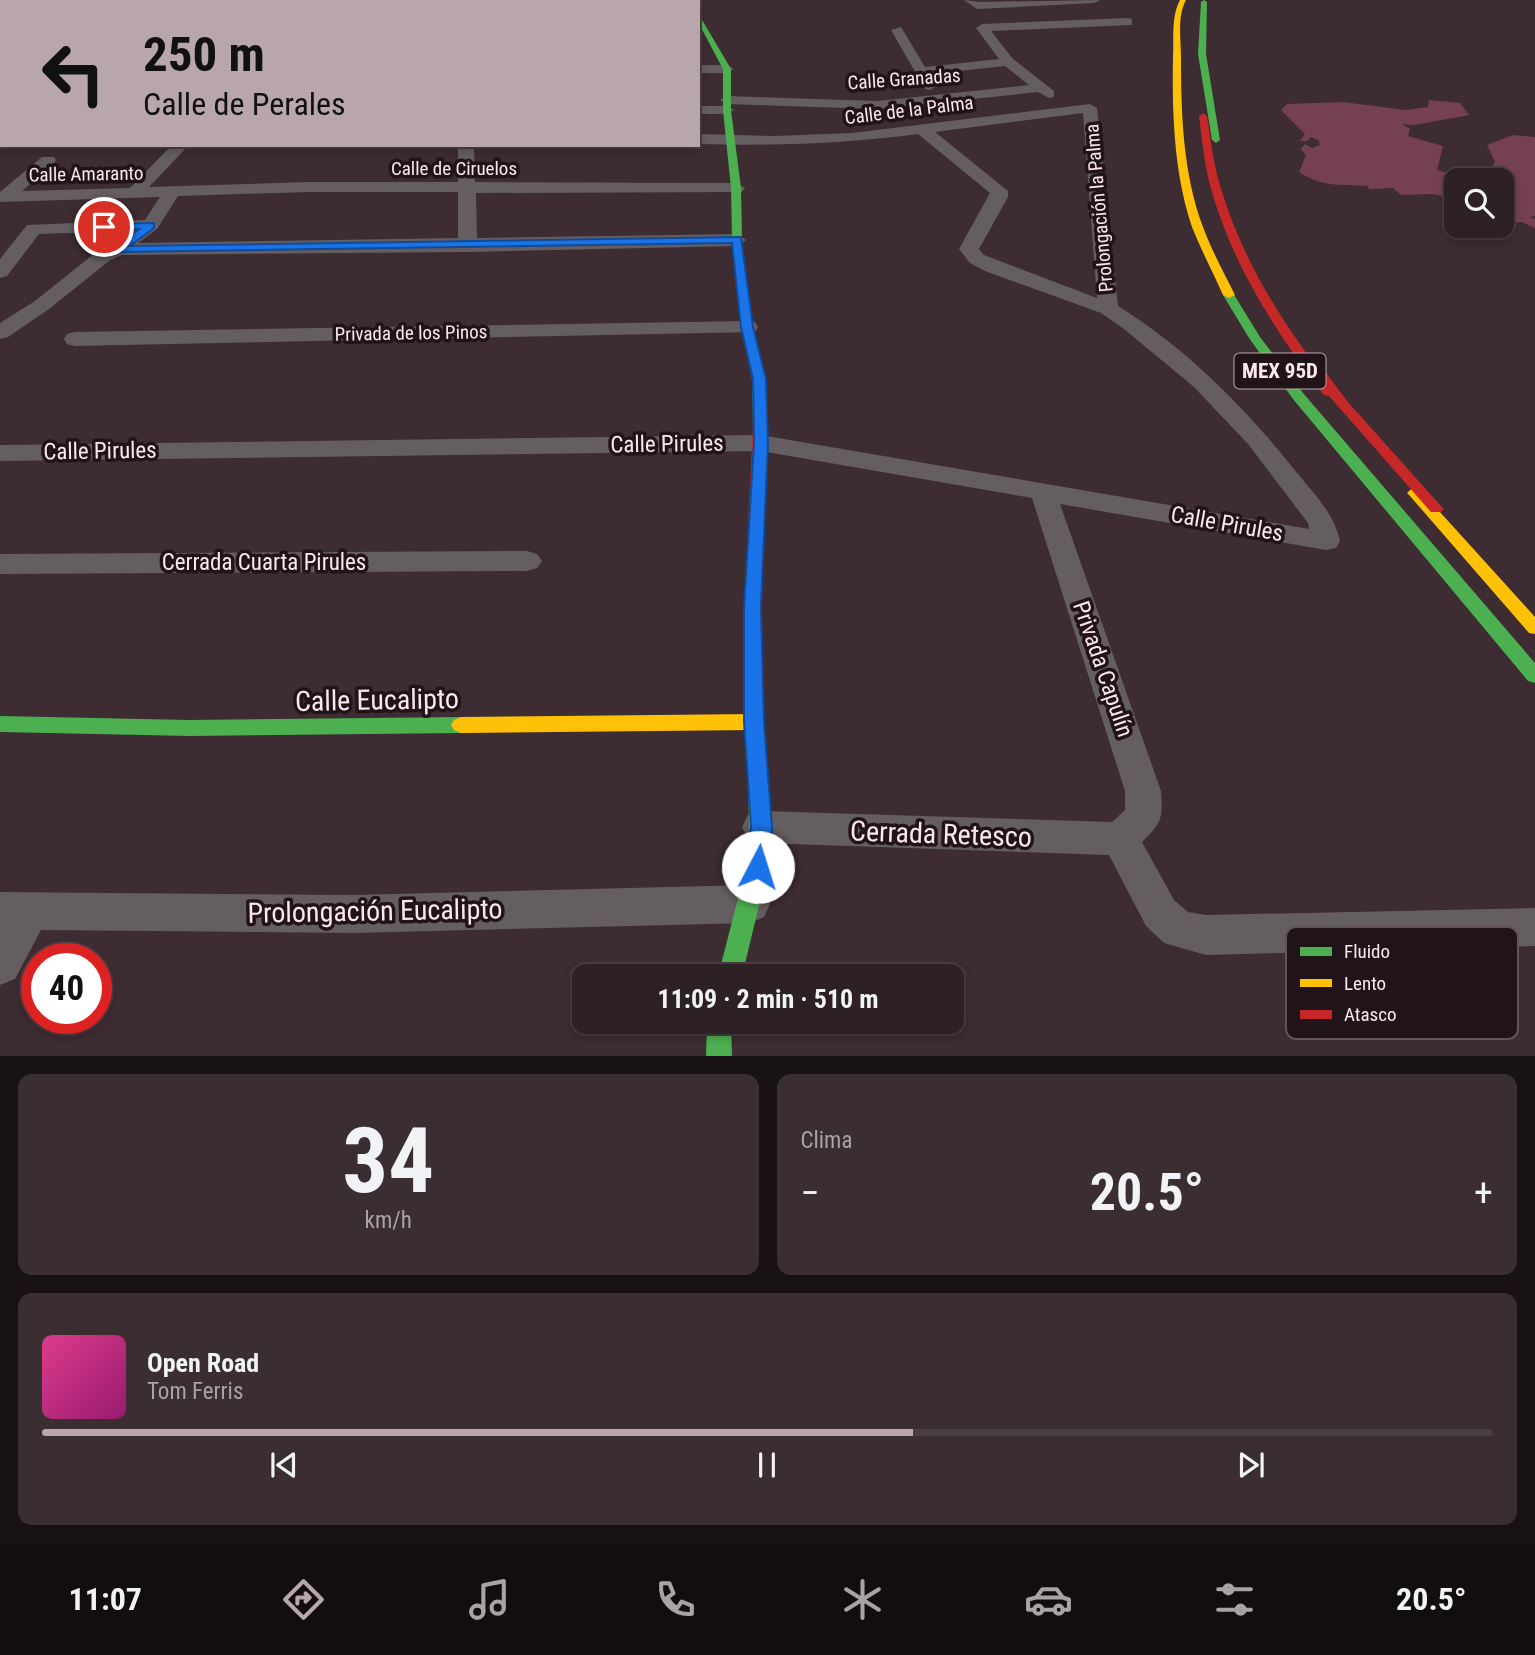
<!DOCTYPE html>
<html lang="es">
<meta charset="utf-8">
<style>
:root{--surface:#2e2126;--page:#3a2e32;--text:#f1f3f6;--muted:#a7a3a7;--line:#493e43;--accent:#b8a6ab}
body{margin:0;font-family:"Roboto Condensed",sans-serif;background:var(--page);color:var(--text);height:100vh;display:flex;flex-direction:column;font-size:26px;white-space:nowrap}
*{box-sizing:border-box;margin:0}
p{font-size:23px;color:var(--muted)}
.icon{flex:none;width:38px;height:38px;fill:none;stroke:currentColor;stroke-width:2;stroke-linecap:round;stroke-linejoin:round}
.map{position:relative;height:1056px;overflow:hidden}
.sheet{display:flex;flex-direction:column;gap:18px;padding:18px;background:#191215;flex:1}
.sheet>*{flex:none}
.banner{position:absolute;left:0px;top:0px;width:700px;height:147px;box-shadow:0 4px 10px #0003,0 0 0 2px var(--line);background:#b8a6ab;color:#111;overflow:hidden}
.tools{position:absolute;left:1444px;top:168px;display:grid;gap:14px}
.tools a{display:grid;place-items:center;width:70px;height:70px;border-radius:14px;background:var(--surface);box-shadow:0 4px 10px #0003,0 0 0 2px var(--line);font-size:35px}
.speed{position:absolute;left:21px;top:943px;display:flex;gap:14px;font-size:35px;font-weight:700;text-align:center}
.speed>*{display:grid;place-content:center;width:91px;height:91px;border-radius:50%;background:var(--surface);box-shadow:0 4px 10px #0003,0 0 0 2px var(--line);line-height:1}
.speed .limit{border:10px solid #d22;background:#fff;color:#111}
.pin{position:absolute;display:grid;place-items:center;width:60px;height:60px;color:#fff;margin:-30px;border:4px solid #fff;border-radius:50%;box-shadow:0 2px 7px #0007}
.me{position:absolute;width:77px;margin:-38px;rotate:5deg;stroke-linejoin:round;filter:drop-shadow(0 0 5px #0008)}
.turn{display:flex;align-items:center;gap:24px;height:147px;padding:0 28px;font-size:32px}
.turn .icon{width:91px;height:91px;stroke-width:2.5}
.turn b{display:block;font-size:49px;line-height:60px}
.big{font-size:52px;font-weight:700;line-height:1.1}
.sheet .card{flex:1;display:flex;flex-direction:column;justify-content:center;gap:10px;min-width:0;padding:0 24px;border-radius:14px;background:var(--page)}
.sheet .dial{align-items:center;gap:0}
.dial b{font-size:91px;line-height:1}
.song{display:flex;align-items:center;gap:21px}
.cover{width:84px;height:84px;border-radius:10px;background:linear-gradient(135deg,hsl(330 70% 55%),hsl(320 70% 35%))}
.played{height:7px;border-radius:4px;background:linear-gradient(90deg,var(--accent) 60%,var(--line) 60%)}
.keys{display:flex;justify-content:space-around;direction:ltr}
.heat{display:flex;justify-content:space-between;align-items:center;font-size:38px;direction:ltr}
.sheet .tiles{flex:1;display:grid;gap:18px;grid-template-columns:1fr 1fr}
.card:last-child{grid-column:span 2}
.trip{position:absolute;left:572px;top:964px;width:392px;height:70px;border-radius:14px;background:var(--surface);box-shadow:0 4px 10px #0003,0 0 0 2px var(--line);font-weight:700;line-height:70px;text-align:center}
.menu{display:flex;height:112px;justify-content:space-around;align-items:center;background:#120d0f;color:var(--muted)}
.menu .icon{width:49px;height:49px}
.menu .active{color:var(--accent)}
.menu b{font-size:32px;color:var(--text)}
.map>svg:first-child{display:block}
.forest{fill:#754152}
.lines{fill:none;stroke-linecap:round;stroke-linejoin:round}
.street{fill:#655e60;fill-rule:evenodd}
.fast{fill:#4caf50;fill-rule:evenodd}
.slow{fill:#ffc107;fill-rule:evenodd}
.jam{fill:#c62828;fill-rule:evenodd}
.route{fill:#1a73e8;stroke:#114b97;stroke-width:2}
.labels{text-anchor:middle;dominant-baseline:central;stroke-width:7;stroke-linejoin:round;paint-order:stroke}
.far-street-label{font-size:19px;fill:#fbe7ec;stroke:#211418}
.shield{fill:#211418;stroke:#baa8ac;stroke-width:2}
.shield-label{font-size:21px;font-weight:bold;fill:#fbe7ec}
.street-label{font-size:23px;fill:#fbe7ec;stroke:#211418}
.near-street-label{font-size:28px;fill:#fbe7ec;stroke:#211418}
.key{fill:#211418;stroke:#625358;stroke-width:2}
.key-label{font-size:19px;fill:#fbe7ec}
</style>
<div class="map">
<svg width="1535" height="1057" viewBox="0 0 1535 1057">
<rect width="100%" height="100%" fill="#3d2c32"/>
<path class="forest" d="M1429,100l31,3 9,12 -55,10 -12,-1 8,5 -2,7 35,10 -6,24c11,4 38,7 50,3l-13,-5 16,2 5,-8 -8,-17 26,-10 22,2v79l-5,1 5,2v9l-13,-6 -19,2 11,-6 -12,-5v-33h-46v18l-24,-4 -31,1 -8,-7 -24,1 -1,-3c-27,-2 -45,2 -69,-14l7,-17 -5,-6 4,-5 7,4 8,-3 -2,-5 -7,-3 -4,4h-7l5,-7 -24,-24 6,-6 56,-2 63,8 22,-3z"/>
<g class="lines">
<path class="street" d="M77,0h84l1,2h-85z
M187,0h106l-107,2z
M443,0h12l-13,2z
M534,0h12v2h-12z
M964,0l16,2 120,-2 -6,3 -117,6z
M1128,18l4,1v6l-141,6 22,28 41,32v6l-5,1 -11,-6 -160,17 -151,-5 -7,-4 7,-4 151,5 151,-16 -24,-19 -75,8 7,12 -7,4 -5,-1 -34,-59 10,-3 24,40 74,-8 -23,-31 6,-4z
M698,65h29l7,4 -7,4h-29z
M1090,104l7,4 21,198c71,44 129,104 180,168 18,22 36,40 42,67l-4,7 -10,2 -266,-46 101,287c2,27 1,32 -19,51l32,58 14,12 18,3 329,-7v38l-329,9 -42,-12 -18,-17 -37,-71 -348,-12 -13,-4 -6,-12 6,-12 13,-4 351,11 13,-12v-19l-93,-293 -271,-47 -761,10v-16l761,-10 548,94 -1,-6 -60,-79 -54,-57 -70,-58 -23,-16 -116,-42 -15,-8 -11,-14 31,-56 -72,-59c-74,10 -145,12 -220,10v-10l77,2 77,-3zM1083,113l14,185 -113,-43 -5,-6 29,-52v-6l-73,-59z
M698,106h29l7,4 -7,4h-29z
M172,145h17l-40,42 160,-5h149v-37h16l1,37 261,1 9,5 -3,4 -266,1 1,45 260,-4 9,6 -9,6 -269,6 -346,3 -13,6 -60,48 -41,28 -8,2v-16l35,-22 60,-48 35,-22 -91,3 -32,42 -7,2v-19l27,-34 118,-5 15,-23 -160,5v-10l42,-35h12l2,3 -2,3 -32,28 108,-3zM309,192h149v46l-320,5 19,-14 21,-33z
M747,321l8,1 3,5 -3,5 -680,14 -8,-2 -3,-5 3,-5 8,-2z
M527,551l10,3 5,7 -5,7 -10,3 -527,3v-20z
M750,885l14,6 6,13 -6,13 -14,6 -396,10 -313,-3 -26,49 -15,6v-93l354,3z"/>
<path class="fast" d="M1204,0l3,2 -1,52 14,86 -4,3 -4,-3 -14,-86 3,-52z
M698,13l33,56v41l10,78 1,52 11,87 13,52 1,46 -7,4 -7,-4 -1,-46 -11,-52 -9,-87 -1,-52 -8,-78v-41l-25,-47z
M1229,292l4,1 27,44 43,56 232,270v20l-7,-2 -235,-282 -44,-61 -26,-43z
M754,692l7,2 2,5 9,153 -30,124h-24l32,-124 -5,-153 2,-5z
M0,716l189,4 272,-3 7,3 3,5 -3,5 -7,3 -272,3 -189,-4z
M707,1022h24l1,35h-26z"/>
<path class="slow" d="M1180,0h6c-9,16 -5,39 -5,58 0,56 2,116 22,169 9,24 21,46 32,68l-6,3 -6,-3c-10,-23 -22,-45 -31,-68 -18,-54 -20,-113 -19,-170 1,-18 -2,-41 7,-57z
M1415,488l5,2 115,127v17l-6,-1 -119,-137 -3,-3 3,-3z
M754,714l7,3 3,5 -3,5 -7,3 -293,3 -7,-3 -3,-5 3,-5 7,-3z"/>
<path class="jam" d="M1203,113l4,3c4,23 6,47 13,69 19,66 54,125 95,180l6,1 26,35 94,105 3,3 -3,3h-10l-102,-116 -5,-1c-49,-64 -93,-132 -114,-210 -6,-23 -8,-46 -11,-69z
M760,421l7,4 -5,182 1,92 -2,5 -7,2 -7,-2 -2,-5 -1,-92 9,-182z"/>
</g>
<path class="route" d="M154,223v5l-24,18 611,-9 12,90 13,52 2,64 -7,164 3,115 8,105 -3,40 -3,7 -8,3 -8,-3 -3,-7 4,-40 -7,-105v-115l10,-164 -1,-64 -12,-52 -9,-84 -614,9 -5,-3 1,-2 25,-18 -35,1 -5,-3 5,-3z"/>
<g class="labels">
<g class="far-street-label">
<text transform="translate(904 79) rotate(-4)">Calle Granadas</text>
<text transform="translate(909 110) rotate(-7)">Calle de la Palma</text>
<text x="454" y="168">Calle de Ciruelos</text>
<text transform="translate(86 174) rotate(-1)">Calle Amaranto</text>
<text transform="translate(1099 208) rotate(-95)">Prolongación la Palma</text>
<text transform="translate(411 333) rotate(-1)">Privada de los Pinos</text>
</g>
<rect class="shield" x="1234.5" y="353.5" width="91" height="35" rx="5"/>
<g class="shield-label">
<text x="1280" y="371">MEX 95D</text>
</g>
<g class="street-label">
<text transform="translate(667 444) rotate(-1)">Calle Pirules</text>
<text transform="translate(100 451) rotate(-1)">Calle Pirules</text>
<text transform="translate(1227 524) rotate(10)">Calle Pirules</text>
<text x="264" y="562">Cerrada Cuarta Pirules</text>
<text transform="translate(1103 669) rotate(71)">Privada Capulín</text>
</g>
<g class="near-street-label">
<text transform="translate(377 700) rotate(-1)">Calle Eucalipto</text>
<text transform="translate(941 834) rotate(2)">Cerrada Retesco</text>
<text transform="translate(375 911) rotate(-1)">Prolongación Eucalipto</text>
</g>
</g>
<rect x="1286" y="927" width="232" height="112" rx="10" class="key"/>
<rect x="1300" y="947" width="32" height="9" fill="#4caf50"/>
<rect x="1300" y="979" width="32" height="8" fill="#ffc107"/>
<rect x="1300" y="1010" width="32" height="9" fill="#c62828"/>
<g class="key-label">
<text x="1344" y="958">Fluido</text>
<text x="1344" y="990">Lento</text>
<text x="1344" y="1021">Atasco</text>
</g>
</svg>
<div class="tools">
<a><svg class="icon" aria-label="search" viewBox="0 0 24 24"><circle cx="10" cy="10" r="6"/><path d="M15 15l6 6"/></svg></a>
</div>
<div class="speed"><div class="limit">40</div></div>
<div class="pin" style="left:104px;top:227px;background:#d93025"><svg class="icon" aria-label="arrive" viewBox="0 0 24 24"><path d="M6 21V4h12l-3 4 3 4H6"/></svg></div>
<svg class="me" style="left:758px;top:867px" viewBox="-20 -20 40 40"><circle r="19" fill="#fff"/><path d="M0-13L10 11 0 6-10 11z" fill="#1a73e8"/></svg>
<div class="trip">11:09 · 2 min · 510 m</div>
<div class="banner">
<div class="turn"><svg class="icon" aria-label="left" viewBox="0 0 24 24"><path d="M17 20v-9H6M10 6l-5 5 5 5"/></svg><div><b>250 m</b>Calle de Perales</div></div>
</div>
</div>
<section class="sheet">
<div class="tiles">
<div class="card dial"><b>34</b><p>km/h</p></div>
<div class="card"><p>Clima</p>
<div class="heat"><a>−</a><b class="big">20.5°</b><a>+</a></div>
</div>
<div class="card">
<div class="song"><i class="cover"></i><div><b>Open Road</b><p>Tom Ferris</p></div></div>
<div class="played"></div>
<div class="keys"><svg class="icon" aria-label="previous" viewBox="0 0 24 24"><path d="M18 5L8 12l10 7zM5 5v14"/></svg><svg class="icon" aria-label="pause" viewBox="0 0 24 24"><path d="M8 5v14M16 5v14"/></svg><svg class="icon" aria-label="next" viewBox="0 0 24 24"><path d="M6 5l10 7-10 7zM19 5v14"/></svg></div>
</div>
</div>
</section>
<nav class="menu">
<b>11:07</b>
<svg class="icon active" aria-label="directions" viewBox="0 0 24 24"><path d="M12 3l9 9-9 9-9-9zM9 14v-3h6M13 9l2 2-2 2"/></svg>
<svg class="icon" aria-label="music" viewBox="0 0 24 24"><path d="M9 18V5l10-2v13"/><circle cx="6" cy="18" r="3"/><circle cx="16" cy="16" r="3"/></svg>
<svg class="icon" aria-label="phone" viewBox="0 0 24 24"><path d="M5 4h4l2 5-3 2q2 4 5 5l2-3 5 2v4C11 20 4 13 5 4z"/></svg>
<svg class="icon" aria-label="climate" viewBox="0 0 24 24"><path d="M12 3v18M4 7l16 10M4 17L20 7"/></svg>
<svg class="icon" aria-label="car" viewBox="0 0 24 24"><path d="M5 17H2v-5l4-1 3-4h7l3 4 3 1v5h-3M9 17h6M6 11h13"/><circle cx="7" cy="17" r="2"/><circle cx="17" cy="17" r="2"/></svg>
<svg class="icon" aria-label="filters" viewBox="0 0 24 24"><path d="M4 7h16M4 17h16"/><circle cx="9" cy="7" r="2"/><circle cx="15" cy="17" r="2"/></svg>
<b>20.5°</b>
</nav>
